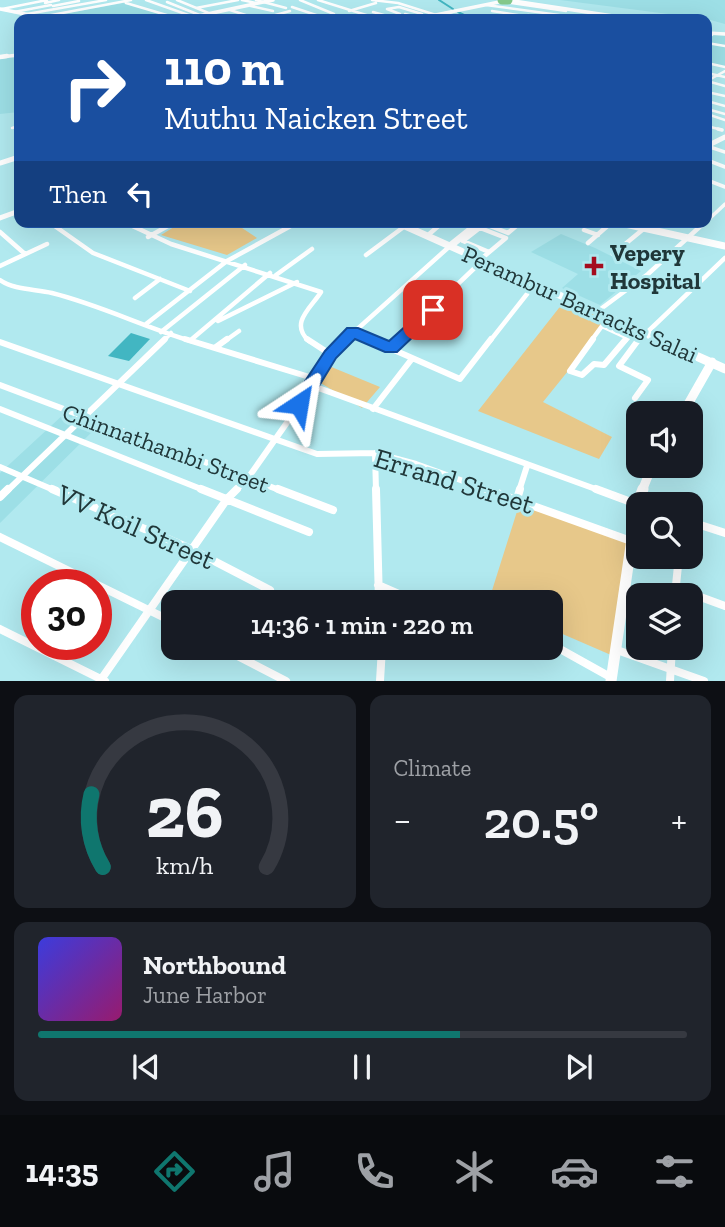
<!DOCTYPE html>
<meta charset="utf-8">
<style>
:root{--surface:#171b24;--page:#20242c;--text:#f1f3f6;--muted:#9ea1a6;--line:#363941;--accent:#0f766e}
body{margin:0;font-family:"Zilla Slab",serif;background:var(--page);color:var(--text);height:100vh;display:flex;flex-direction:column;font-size:26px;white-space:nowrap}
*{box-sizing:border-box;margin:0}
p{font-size:23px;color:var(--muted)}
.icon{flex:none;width:38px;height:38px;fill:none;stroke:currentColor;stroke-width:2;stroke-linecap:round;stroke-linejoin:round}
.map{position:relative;height:681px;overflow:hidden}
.details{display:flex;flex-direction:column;gap:14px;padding:14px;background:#0d0f14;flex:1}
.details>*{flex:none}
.hud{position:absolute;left:14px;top:14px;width:698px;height:214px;border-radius:14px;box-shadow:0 7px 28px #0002;background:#1a4fa0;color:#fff;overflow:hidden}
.controls{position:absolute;left:626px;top:401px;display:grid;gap:14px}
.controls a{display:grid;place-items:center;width:77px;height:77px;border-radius:14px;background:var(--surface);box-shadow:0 7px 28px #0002;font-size:35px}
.speed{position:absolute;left:21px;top:569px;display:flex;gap:14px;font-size:35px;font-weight:700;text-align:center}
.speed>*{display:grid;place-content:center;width:91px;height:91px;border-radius:50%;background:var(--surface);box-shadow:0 7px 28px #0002;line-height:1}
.speed .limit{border:10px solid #d22;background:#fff;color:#111}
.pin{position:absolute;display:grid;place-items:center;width:60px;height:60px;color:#fff;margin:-30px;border-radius:14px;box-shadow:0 4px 10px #0006}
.me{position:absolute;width:77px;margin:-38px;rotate:33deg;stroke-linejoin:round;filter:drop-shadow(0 0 5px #0008)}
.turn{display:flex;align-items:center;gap:24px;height:147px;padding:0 35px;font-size:32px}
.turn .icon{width:91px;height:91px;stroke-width:2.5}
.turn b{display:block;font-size:49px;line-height:60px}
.then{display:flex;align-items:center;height:66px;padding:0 35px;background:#0003;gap:14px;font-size:26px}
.big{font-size:52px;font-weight:600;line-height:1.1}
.details .widget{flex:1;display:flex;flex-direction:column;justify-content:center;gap:10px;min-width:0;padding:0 24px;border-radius:14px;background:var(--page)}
.details .dial{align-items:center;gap:0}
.dial svg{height:182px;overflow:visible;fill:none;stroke:var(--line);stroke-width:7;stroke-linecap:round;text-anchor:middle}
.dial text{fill:var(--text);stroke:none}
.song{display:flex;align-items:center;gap:21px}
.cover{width:84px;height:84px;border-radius:10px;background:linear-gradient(135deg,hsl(240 70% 55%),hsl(320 70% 35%))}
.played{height:7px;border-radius:4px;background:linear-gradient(90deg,var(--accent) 65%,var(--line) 65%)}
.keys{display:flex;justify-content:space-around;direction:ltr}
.heat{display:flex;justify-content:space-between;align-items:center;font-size:38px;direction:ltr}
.details .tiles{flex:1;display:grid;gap:14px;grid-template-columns:1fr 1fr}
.widget:last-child{grid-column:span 2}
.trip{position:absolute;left:161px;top:590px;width:402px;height:70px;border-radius:14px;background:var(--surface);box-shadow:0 7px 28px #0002;font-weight:600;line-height:70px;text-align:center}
.tab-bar{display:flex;height:112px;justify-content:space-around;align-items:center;background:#090b0e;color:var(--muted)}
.tab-bar .icon{width:49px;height:49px}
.tab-bar .current{color:var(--accent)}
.tab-bar b{font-size:32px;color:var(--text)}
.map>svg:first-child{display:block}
.built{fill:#9ddfe6}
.green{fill:#e7c88a}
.water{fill:#42b6c2}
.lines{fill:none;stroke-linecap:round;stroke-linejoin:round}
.stream{stroke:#42b6c2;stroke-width:2}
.street-far4{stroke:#fff;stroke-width:2.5}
.street-far3{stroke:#fff;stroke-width:3.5}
.street-far2{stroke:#fff;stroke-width:4.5}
.street-far1{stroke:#fff;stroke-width:6}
.street{stroke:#fff;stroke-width:8}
.secondary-far5{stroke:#fff;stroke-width:3.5}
.secondary-far4{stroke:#fff;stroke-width:4.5}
.secondary-far3{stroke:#fff;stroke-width:5}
.secondary-far2{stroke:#fff;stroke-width:7}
.secondary-far1{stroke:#fff;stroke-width:9}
.secondary{stroke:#fff;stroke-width:11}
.primary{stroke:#86ca8c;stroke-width:9}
.route{fill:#1a73e8;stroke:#114b97;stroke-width:2}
.poi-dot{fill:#a40b1d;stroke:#b1e9ef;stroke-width:2.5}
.labels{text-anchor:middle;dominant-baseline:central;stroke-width:6;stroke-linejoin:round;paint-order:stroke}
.poi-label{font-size:24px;font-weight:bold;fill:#203739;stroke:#b1e9ef;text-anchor:start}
.street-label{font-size:24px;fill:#203739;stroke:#b1e9ef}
.near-street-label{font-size:28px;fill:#203739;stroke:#b1e9ef}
</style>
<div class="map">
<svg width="725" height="681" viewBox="0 0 725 681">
<rect width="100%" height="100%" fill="#b1e9ef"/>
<path class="built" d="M560,0h165v24l-18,-5z
M123,3l47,13 -12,3h-102l-9,-2z
M707,34l18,1v32l-18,-5z
M19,56v56l-19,2v-56z
M561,234l34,14 46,23 -41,34 -38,-17 16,-14 -47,-22z
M65,413l34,12 -99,98v-50z"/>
<path class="green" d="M182,222h51l24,16 -30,17 -66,-20z
M566,299l44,20 -67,83 69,35 -13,22 -121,-48z
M329,366l51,21 -18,21 -43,-26z
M520,502l111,40 -20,113 -60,-26v-27l-62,-2z"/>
<path class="water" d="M131,333l19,6 -21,22 -21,-5z"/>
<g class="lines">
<path class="stream" d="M439,0l14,9
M458,12l14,7"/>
<path class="street-far4" d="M146,0l48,17
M177,0l34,14
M242,0l14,3
M256,0l30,8
M300,0l34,14
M318,0l61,19
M372,0l26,3 38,12
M167,2l35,14
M504,2l62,9
M45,3l14,-3
M126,3l54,16
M486,5l73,10
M53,6l26,-5
M251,6l22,5
M292,7l36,12
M196,8l42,-8
M2,9l45,-9
M230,10l28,9
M349,11l27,-8
M492,11l38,6
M14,12l37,-7
M373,12l25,7
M445,13l21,6
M27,14l79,-14
M213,14l14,5
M400,14l-13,-5 12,-2 23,7
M405,14l15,4
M528,15l29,4
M495,16l19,3
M558,16l19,3
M41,17l90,-17
M261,19l29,-8
M343,19l17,-4
M707,39l7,-6
M707,43l18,3
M707,63l18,4
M707,73l18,4
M707,81l18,-10
M707,81l18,5
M707,92l18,4
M707,101l18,5
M707,109l18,5
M707,114l18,6
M707,126l15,4
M12,128l7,-2"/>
<path class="street-far3" d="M718,129l4,1
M707,146l18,6
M707,160l18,7
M707,180l18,7
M707,221l18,-17
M480,222l3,1"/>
<path class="street-far2" d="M49,222l44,31 97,38
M124,222l47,22 150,48c-10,16 -32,31 -12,49
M480,222l28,11 13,-11
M475,226l31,12 -25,21
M481,227l-18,14 26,11
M584,230l14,5
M0,232l25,22
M427,236l16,-14
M148,237l27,-15
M588,243l24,-21
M613,254l39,-32
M366,255l39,-29
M0,266l47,-22
M276,275l36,-26
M0,280c14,10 35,9 52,13 48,12 92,34 139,48
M135,298l25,-19
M598,311l50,-37 57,-52
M611,317l-9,9 26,12
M218,321l79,-39
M146,324l81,-63 71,-39
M161,332l84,-67
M352,332l21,9
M192,339l78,-66
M163,341l8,-8
M225,341l14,-10
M344,341l106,-95
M398,341l85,-81
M490,341l37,-47
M591,341l11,-15
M625,341l11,-13
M638,341l87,-83"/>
<path class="street-far1" d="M185,339l131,40
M307,339l23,15
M369,339l91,40 31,-40
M593,339l-23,32 12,4 12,-11 10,1 22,-26
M0,342l317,112 58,-1 41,11 75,27
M216,347l11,-8
M391,348l9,-9
M0,385l282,106
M313,386l288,105
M635,398l13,-18 -29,-14 20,-27
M0,409l206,82
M373,409l38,-49
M375,453l1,38
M0,467l56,24
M7,491l158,-152
M235,491l13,-13 64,-91 18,-33 16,-15
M519,491l8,-25"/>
<path class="street" d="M52,489l139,60 79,41
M201,489l108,43
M278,489l55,21
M376,489l3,113
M486,489l145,52
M596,489l43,16
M0,497l8,-8
M517,499l3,-10
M691,522l34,11
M0,537l173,85
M378,585l39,17
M676,588l49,18
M675,595l4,-39
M0,629l105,52
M551,644l61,34
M222,648l64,33
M617,650l87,31
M100,681l127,-182 10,-10
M380,681l2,-33
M670,681l2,-33"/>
<path class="secondary-far5" d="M507,0l126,19
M0,9l50,10
M184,19l89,-19
M416,19l88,-18
M707,33l18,1
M0,57l19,-2"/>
<path class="secondary-far4" d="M0,57l7,-1"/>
<path class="secondary-far3" d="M707,146l18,-9
M0,163l19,-6
M0,218l19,-7
M396,222l3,1
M616,222l5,1"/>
<path class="secondary-far2" d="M396,222l266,119
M616,222l109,24
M450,246l30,-24"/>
<path class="secondary-far1" d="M658,339l67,30
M683,413l29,-51
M642,491l10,-25"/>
<path class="secondary" d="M611,681l26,-176 6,-16"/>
<path class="primary" d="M502,0h6"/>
</g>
<path class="route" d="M433,305l5,1 2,4 -2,3 -41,39h-12l-30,-13 -19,19 -31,51h-12l-3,-5 35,-53 22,-23h11l31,13 39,-35z"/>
<path class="poi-dot" d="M590.5 255.5h7v7h7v7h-7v7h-7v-7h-7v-7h7z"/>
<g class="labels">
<g class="poi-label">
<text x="610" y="252">Vepery<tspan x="610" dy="28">Hospital</tspan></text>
</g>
<g class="street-label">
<text transform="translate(580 304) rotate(24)">Perambur Barracks Salai</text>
<text transform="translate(166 448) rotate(20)">Chinnathambi Street</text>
</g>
<g class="near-street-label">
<text transform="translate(454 481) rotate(17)">Errand Street</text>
<text transform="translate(136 527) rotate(24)">VV Koil Street</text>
</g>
</g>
</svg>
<div class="controls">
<a><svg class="icon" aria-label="sound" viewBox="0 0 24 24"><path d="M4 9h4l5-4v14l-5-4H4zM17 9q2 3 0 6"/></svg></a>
<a><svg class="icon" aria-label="search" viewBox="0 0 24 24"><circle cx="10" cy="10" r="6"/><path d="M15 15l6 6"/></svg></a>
<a><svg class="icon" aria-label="layers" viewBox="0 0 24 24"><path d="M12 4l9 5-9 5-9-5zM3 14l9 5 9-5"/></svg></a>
</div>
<div class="speed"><div class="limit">30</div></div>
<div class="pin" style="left:433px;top:310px;background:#d93025"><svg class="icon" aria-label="arrive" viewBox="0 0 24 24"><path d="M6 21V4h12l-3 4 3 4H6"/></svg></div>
<svg class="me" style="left:299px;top:404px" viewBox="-20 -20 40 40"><path d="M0-17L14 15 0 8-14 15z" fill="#1a73e8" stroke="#fff" stroke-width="4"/></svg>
<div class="trip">14:36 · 1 min · 220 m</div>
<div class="hud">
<div class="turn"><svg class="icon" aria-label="right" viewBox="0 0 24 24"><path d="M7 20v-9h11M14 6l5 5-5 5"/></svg><div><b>110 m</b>Muthu Naicken Street</div></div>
<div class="then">Then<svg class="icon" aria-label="left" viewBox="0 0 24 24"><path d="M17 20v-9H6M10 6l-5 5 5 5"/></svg></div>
</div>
</div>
<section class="details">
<div class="tiles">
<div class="widget dial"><svg viewBox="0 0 100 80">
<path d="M14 69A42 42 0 1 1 86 69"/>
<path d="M14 69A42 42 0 0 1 9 37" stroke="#0f766e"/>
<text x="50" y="56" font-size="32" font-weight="700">26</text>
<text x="50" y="72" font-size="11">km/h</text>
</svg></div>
<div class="widget"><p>Climate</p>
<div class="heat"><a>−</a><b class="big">20.5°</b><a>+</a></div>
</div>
<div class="widget">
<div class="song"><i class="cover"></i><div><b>Northbound</b><p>June Harbor</p></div></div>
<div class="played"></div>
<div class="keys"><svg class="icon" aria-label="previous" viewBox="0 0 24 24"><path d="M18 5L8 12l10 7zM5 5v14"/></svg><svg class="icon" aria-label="pause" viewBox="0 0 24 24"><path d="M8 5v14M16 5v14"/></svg><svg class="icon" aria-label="next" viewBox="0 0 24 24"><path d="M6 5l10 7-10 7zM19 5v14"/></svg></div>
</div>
</div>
</section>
<nav class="tab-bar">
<b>14:35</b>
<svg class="icon current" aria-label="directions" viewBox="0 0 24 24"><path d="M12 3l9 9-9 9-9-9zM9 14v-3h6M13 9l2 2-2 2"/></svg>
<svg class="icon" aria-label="music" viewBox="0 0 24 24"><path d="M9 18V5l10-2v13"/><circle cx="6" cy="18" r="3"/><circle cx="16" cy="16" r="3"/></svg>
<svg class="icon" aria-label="phone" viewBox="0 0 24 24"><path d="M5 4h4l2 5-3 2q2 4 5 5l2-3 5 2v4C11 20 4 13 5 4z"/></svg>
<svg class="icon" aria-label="climate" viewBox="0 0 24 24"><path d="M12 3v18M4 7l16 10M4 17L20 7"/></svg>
<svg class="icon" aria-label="car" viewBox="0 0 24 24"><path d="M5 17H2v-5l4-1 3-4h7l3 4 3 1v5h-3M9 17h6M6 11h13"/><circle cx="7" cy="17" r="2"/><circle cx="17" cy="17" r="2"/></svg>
<svg class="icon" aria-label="filters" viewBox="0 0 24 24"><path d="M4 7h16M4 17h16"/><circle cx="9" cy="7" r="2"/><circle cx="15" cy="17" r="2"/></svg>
</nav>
